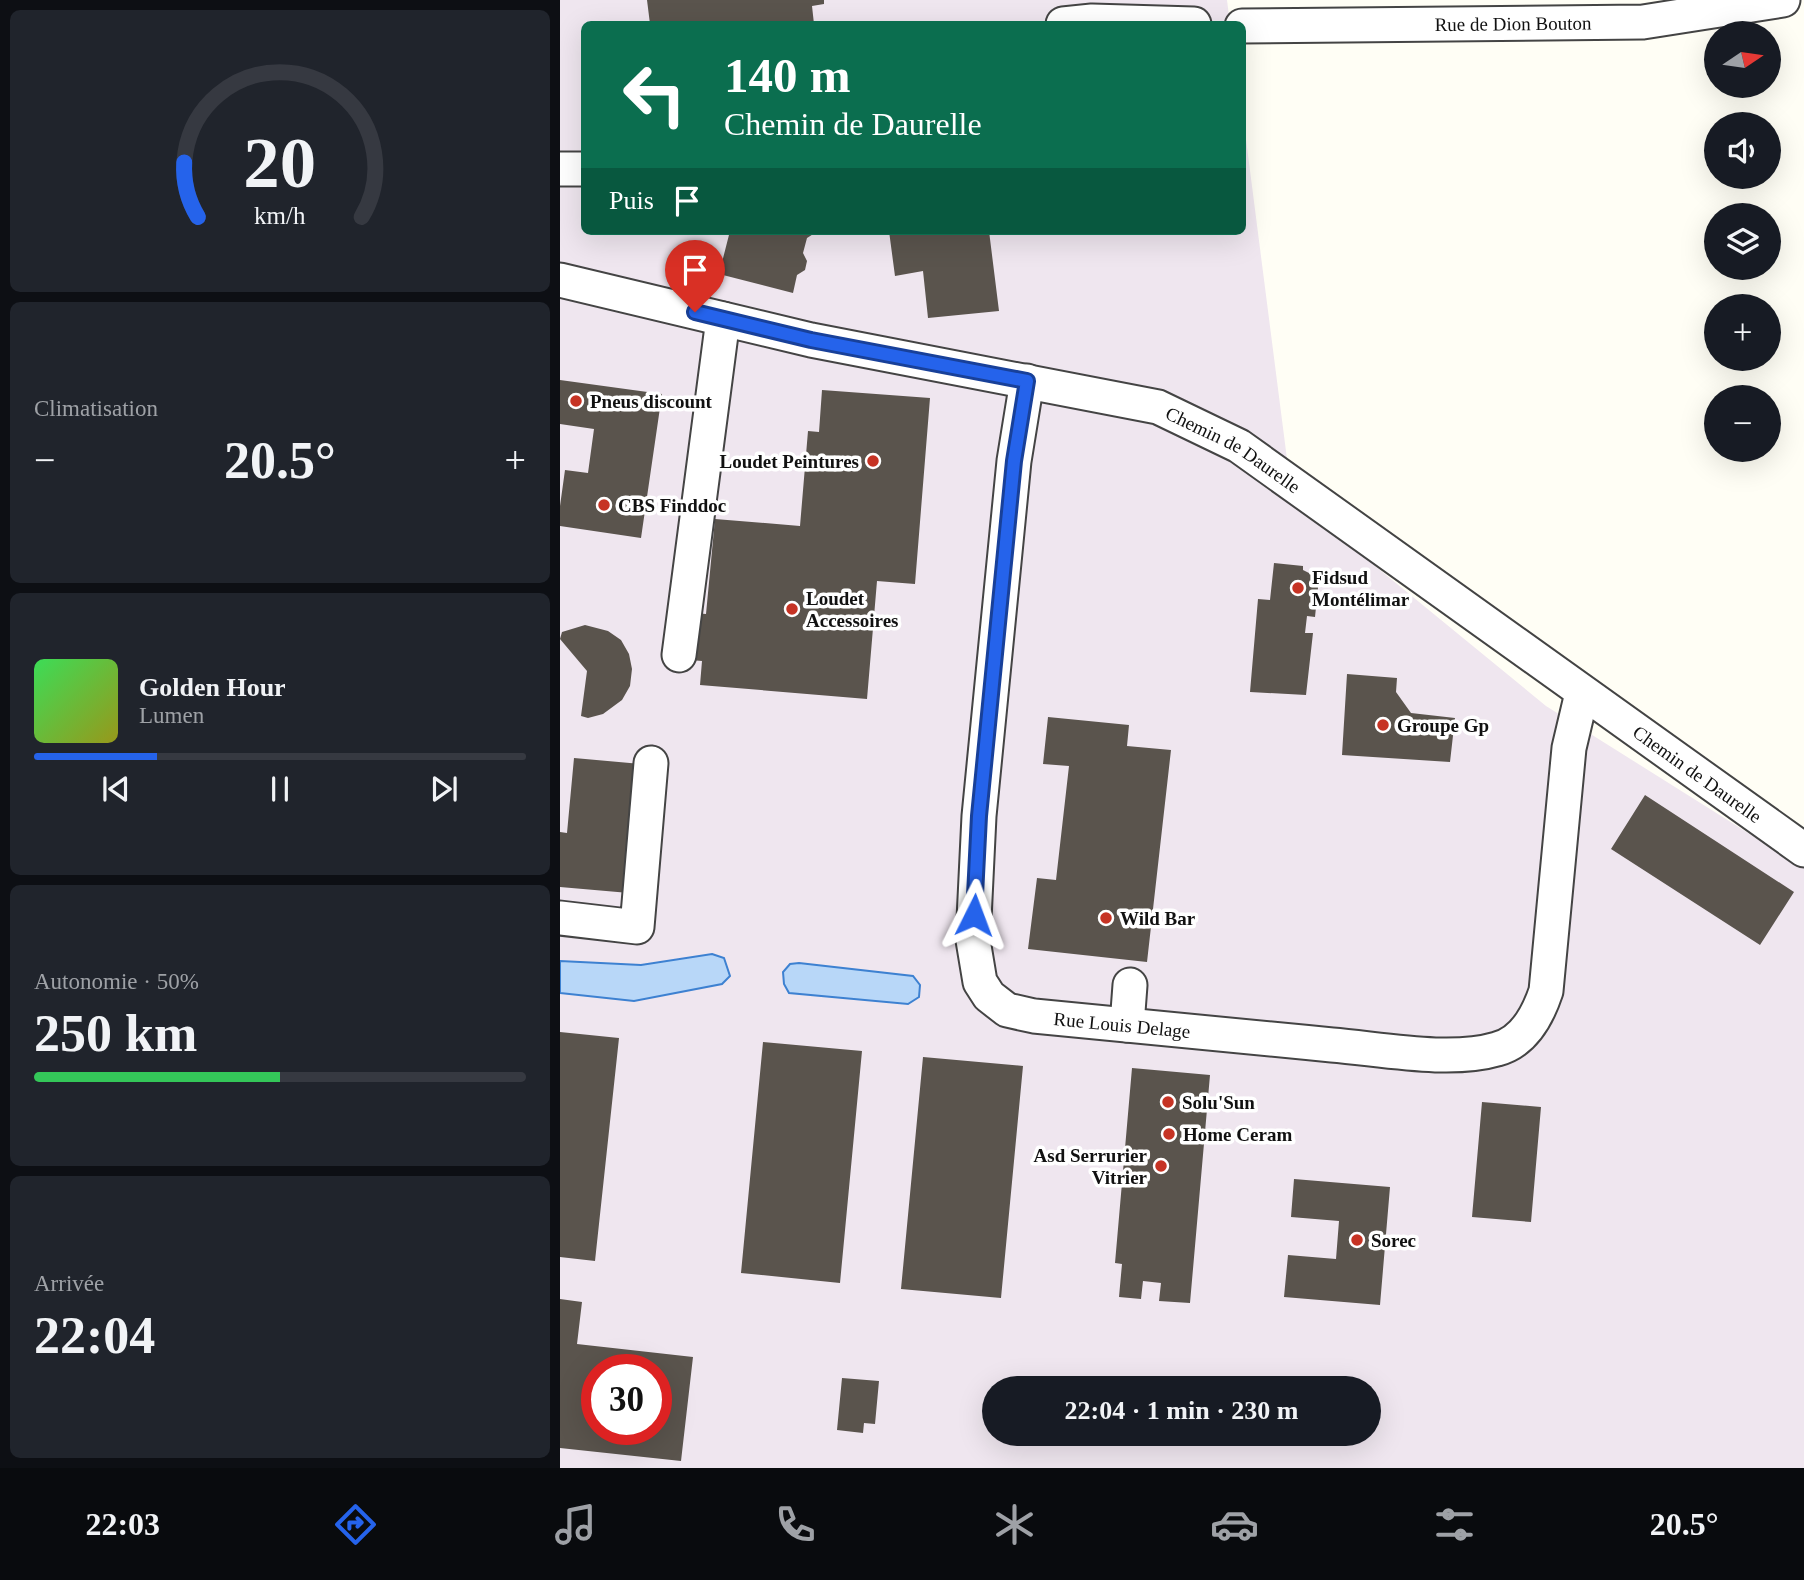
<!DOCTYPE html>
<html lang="fr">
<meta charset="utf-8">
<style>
:root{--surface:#171b24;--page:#20242c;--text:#f1f3f6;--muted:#9ea1a6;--line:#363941;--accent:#2563eb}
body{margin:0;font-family:Georgia,serif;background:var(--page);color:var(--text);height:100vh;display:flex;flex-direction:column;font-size:26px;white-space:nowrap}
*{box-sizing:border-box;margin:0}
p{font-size:23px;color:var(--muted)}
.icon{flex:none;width:38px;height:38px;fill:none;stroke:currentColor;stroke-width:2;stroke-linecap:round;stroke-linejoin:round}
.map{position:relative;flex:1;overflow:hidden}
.drawer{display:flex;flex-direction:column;gap:10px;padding:10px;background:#0d0f14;width:560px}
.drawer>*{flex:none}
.guide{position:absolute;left:21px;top:21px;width:665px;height:214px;border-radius:10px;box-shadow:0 7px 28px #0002;background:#0b6e4f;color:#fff;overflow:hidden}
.needle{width:46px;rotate:77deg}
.buttons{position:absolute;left:1144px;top:21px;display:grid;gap:14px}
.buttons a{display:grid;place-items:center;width:77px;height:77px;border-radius:50%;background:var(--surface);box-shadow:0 7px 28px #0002;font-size:35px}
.speed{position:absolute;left:21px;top:1354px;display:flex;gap:14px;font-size:35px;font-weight:700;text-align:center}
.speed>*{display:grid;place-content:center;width:91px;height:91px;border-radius:50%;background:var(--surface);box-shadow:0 7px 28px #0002;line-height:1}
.speed .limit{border:10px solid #d22;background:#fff;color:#111}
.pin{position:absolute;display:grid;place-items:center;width:60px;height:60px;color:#fff;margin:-72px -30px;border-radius:50% 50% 50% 0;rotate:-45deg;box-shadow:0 0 7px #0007}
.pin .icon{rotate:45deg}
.me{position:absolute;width:77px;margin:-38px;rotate:3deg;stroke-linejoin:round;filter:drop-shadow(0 0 5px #0008)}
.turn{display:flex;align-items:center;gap:24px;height:147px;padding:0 28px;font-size:32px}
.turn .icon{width:91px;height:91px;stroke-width:2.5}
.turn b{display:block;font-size:49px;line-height:60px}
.then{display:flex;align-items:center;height:66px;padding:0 28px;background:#0003;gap:14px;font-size:26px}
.big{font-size:52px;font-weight:700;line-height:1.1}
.drawer .tile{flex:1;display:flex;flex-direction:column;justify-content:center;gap:10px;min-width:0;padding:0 24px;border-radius:10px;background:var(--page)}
.drawer .dial{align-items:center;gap:0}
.dial svg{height:182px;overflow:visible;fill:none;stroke:var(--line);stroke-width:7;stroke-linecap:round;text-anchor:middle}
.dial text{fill:var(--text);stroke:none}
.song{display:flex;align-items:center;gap:21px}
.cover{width:84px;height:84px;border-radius:10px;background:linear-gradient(135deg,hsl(130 70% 55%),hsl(60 70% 35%))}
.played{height:7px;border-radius:4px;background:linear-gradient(90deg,var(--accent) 25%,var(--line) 25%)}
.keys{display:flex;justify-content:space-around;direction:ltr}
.heat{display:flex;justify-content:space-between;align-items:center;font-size:38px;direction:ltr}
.charge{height:10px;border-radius:5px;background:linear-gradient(90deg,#34c759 50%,var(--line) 0)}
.trip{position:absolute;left:422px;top:1376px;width:399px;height:70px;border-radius:35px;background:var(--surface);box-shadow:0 7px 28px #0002;font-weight:700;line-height:70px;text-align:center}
.dock{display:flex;height:112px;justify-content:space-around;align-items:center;background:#090b0e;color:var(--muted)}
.dock .icon{width:49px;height:49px}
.dock .active{color:var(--accent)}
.dock b{font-size:32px;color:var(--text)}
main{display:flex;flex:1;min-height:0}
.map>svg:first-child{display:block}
.industrial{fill:#efe6ef;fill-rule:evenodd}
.water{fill:#b8d7f8;stroke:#3d81d1;stroke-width:2}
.building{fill:#5a544d;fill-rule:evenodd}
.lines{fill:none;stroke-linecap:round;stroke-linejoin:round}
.minor-casing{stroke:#444;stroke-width:37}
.minor{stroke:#fff;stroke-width:33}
.route-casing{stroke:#184099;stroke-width:18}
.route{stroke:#2563eb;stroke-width:12}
.poi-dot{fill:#c63324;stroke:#fff;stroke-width:2.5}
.labels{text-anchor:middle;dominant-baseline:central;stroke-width:7;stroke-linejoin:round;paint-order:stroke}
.street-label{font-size:19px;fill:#111;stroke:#fff}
.poi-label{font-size:19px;font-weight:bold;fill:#111;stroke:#fff;text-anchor:start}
</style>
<main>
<section class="drawer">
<div class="tile dial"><svg viewBox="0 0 100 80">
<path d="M14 69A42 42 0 1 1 86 69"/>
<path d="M14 69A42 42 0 0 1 8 45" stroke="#2563eb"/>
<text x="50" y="56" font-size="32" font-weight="700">20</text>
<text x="50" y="72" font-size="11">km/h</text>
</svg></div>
<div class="tile"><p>Climatisation</p>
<div class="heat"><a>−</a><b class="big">20.5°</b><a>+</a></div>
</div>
<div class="tile">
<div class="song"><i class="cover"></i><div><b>Golden Hour</b><p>Lumen</p></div></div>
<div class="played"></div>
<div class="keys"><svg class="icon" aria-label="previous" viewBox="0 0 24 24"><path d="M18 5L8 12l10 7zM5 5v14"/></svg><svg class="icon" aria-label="pause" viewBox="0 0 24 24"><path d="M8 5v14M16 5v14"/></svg><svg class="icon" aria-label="next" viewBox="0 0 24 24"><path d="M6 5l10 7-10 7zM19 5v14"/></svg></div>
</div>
<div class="tile"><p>Autonomie · 50%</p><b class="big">250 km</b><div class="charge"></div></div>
<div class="tile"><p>Arrivée</p><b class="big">22:04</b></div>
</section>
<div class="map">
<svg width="1244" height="1468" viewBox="0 0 1244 1468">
<rect width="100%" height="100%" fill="#fffef5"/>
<path class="industrial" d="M0,0h667l3,24h-646v207h658l1,-115 49,382 254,208 258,162v600h-1244zM37,1370h59v60h-59zM434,1388h374v45h-374z"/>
<path class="water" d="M152,954l12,4 6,18 -8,8 -88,17 -74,-8v-32l81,4z
M239,963l114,13 7,9 -1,12 -11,7 -119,-11 -5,-9 -1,-12 7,-8z"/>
<path class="building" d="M87,0h177v4l-12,2 2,18h-164z
M170,231h88l-11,7 -4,15 4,8 -2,9 -8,5 -4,18 -74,-19z
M329,231h100l10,80 -71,7 -5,-47 -28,5z
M0,380l102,14 -21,144 -81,-12v-20l5,-36 23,3 6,-44 -34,-5z
M262,390l108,8 -15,186 -38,-3 -10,118 -167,-14 2,-24 -12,-1 5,-47 11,1 9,-95 85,7 8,-95 11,1z
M714,563l29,3v4l16,8 -4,39 -8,-1 -2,17h8l-7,62 -56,-3 8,-93 12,1z
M25,625l23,6 13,9 8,14 3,15 -2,17 -8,14 -19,14 -15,4 -7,-2 6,-45 -27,-32 2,-7z
M787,674l50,4 -1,14 15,21 44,5 -5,44 -108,-7z
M488,717l81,8 -2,21 44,4 -24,212 -119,-13 9,-71 19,2 13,-114 -26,-2z
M14,758l67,6 -12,129 -69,-6v-55l7,1z
M1085,795l149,97 -34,53 -149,-96z
M0,1032l59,6 -24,223 -35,-4z
M203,1042l99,9 -22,232 -99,-10z
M363,1057l100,9 -22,232 -100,-9z
M572,1068l78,7 -20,228 -31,-2 2,-18 -18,-2 -2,18 -22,-2 3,-33 -7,-1z
M922,1102l59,5 -10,115 -59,-5z
M734,1179l96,8 -10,118 -96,-8 4,-42 48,4 3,-38 -48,-4z
M0,1299l22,3 -5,42 116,13 -12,104 -121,-13zM37,1370h59v60h-59z
M282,1378l37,3 -4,43 -11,-1 -1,10 -26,-3z"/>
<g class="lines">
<defs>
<g id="minor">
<path d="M503,24l29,-3 102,3"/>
<path id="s1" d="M682,26l401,-4 140,-22"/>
<path d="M0,169h24"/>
<path id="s2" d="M0,280l251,60 347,67 81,39 565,404"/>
<path id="s3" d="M467,381l-13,80 -35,355 -6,124 7,42 9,14 18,14 27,6c100,10 199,19 298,29 49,4 118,18 165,4 27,-7 41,-34 49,-58l23,-243 13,-55"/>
<path d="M119,655l44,-336"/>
<path d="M0,918l77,9 14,-164"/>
<path d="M567,1025l3,-40"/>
</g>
</defs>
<use href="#minor" class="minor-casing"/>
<use href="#minor" class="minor"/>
</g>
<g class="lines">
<defs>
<path id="route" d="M135,312l116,28 216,41 -13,80 -35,355 -5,99"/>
</defs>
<use href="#route" class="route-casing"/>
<use href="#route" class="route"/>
</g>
<g class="poi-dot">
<circle cx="16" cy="401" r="7"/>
<circle cx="313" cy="461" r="7"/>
<circle cx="44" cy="505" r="7"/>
<circle cx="738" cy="588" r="7"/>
<circle cx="232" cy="609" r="7"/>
<circle cx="823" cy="725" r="7"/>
<circle cx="546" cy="918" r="7"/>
<circle cx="608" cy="1102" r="7"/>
<circle cx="609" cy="1134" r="7"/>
<circle cx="601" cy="1166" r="7"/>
<circle cx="797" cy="1240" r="7"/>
</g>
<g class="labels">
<g class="street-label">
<text stroke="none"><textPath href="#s1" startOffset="271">Rue de Dion Bouton</textPath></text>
<text stroke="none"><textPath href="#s2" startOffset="698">Chemin de Daurelle</textPath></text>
<text stroke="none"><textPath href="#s2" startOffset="1265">Chemin de Daurelle</textPath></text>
<text stroke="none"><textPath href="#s3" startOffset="760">Rue Louis Delage</textPath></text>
</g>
<g class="poi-label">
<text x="30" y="401">Pneus discount</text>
<text x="299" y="461" text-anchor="end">Loudet Peintures</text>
<text x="58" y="505">CBS Finddoc</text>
<text x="752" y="577">Fidsud<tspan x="752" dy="22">Montélimar</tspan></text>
<text x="246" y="598">Loudet<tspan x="246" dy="22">Accessoires</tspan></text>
<text x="837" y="725">Groupe Gp</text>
<text x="560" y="918">Wild Bar</text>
<text x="622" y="1102">Solu'Sun</text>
<text x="623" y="1134">Home Ceram</text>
<text x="587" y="1155" text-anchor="end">Asd Serrurier<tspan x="587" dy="22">Vitrier</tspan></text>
<text x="811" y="1240">Sorec</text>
</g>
</g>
</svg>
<div class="buttons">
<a><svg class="needle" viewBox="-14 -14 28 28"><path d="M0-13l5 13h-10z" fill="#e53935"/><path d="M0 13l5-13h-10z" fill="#9ea1a6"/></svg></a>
<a><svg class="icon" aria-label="sound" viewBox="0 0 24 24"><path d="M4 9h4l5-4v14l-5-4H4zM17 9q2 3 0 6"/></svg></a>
<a><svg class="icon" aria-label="layers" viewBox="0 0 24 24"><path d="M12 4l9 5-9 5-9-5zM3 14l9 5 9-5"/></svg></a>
<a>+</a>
<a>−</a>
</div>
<div class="speed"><div class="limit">30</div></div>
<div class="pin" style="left:135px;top:312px;background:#d93025"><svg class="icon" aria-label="arrive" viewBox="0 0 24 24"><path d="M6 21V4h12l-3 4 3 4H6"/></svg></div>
<svg class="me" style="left:414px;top:915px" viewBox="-20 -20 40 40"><path d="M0-17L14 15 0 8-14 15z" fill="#2563eb" stroke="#fff" stroke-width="4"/></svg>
<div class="trip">22:04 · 1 min · 230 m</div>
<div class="guide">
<div class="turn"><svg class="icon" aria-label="left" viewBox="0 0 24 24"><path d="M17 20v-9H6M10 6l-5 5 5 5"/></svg><div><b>140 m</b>Chemin de Daurelle</div></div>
<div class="then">Puis<svg class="icon" aria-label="arrive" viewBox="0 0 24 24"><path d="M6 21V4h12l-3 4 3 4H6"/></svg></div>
</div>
</div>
</main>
<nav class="dock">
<b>22:03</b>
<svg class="icon active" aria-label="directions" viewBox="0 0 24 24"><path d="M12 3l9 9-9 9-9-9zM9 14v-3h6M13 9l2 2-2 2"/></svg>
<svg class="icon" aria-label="music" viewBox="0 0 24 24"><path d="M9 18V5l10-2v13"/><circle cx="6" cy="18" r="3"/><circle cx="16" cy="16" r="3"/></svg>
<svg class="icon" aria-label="phone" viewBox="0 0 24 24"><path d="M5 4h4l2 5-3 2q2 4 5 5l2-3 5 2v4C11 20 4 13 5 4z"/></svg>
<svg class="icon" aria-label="climate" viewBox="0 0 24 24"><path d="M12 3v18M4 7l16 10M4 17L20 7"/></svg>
<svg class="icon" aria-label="car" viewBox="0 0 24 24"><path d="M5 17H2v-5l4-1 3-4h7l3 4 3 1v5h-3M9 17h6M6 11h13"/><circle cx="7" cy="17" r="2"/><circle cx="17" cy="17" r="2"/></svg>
<svg class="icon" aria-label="filters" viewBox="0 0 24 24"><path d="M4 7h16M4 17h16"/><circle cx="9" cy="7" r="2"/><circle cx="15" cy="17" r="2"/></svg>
<b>20.5°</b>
</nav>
